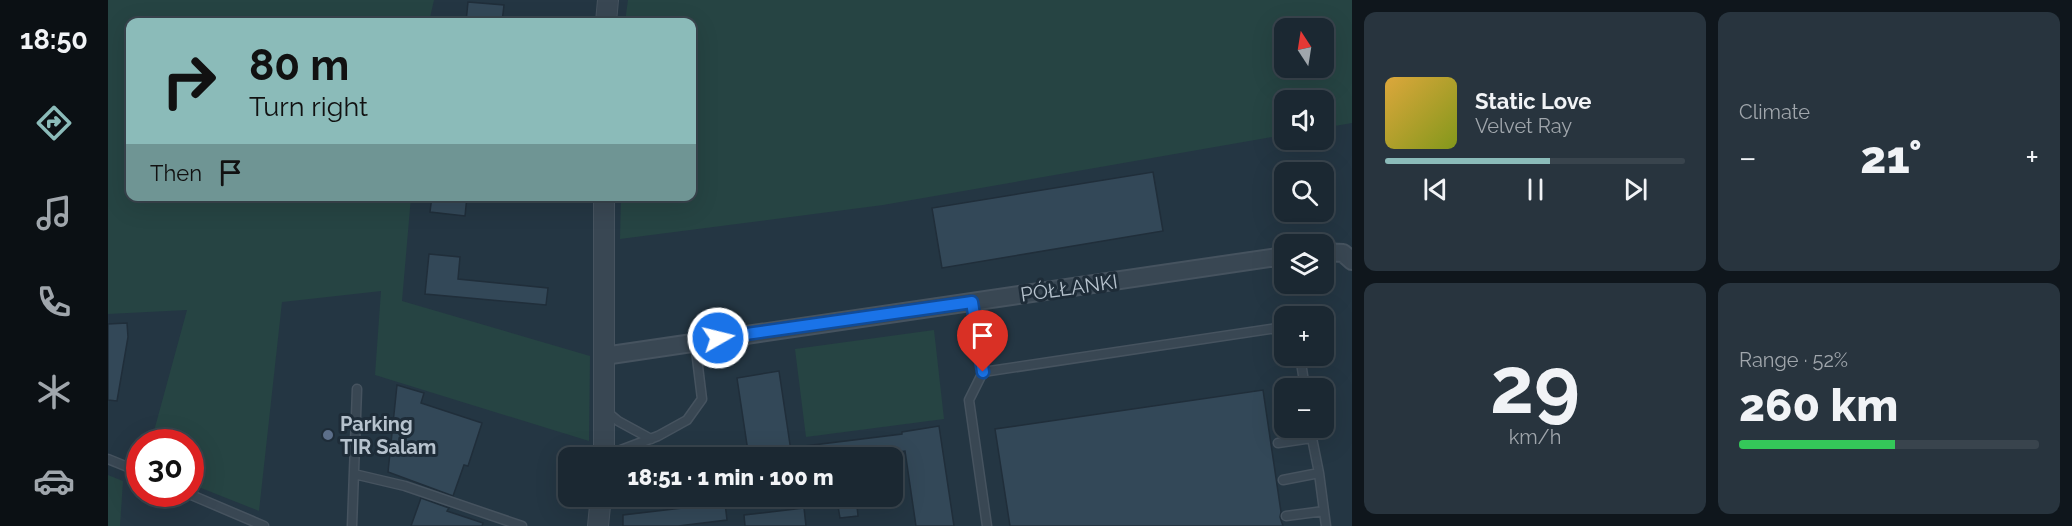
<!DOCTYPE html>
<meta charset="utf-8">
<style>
:root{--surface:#1b2832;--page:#28343e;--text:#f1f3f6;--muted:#a0a6ac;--line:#39444d;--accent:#8bbbb9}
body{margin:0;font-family:Raleway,sans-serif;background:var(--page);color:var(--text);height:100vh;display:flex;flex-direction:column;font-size:22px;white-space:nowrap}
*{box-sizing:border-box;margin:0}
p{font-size:20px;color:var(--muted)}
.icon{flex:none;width:33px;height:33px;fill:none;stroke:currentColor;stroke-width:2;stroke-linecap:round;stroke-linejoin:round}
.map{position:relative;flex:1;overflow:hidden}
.side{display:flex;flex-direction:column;gap:12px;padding:12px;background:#0f161c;width:720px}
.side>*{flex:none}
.top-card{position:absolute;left:18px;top:18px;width:570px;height:183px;border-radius:12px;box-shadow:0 6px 24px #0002,0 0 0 2px var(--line);background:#8bbbb9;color:#111;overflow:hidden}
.needle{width:39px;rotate:348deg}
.fabs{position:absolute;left:1166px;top:18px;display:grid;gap:12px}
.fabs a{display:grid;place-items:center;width:60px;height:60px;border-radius:12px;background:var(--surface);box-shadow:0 6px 24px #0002,0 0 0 2px var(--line);font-size:30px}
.speed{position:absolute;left:18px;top:429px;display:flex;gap:12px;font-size:30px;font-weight:700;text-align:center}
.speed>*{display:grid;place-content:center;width:78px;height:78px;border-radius:50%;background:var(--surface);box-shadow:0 6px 24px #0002,0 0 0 2px var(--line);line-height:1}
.speed .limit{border:9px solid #d22;background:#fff;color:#111}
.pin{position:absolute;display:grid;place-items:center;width:51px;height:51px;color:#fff;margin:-62px -26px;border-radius:50% 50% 50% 0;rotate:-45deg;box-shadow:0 0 6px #0007}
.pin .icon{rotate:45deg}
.me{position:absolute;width:66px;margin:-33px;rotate:82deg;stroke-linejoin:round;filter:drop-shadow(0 0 4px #0008)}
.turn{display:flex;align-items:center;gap:21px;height:126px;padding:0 24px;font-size:27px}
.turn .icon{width:78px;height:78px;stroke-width:2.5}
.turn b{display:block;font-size:42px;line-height:51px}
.then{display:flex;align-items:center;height:57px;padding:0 24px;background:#0003;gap:12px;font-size:22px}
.big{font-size:45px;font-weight:800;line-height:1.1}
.side .tile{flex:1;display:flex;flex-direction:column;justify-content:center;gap:9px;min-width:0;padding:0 21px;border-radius:12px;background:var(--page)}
.side .dial{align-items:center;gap:0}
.dial b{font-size:78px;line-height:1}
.song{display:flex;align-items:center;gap:18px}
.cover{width:72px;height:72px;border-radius:9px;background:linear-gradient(135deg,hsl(40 70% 55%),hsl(70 70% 35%))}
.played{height:6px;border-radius:3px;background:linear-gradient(90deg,var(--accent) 55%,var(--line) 55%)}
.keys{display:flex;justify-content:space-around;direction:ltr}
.heat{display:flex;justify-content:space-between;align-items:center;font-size:33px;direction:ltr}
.charge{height:9px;border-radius:4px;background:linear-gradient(90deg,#34c759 52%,var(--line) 0)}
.side .tiles{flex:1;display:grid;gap:12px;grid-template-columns:repeat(2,1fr)}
.trip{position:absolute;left:450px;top:447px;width:345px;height:60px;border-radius:12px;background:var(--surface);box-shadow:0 6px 24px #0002,0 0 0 2px var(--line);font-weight:800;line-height:60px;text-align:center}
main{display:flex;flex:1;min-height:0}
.tab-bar{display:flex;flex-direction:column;width:108px;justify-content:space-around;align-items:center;background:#0b1014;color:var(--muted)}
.tab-bar .icon{width:42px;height:42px}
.tab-bar .on{color:var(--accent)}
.tab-bar b{font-size:27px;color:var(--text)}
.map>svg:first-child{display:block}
.green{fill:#264443;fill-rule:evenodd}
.building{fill:#334858;stroke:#202e3a;stroke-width:1.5}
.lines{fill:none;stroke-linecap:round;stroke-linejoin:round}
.service-casing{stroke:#46535f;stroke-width:11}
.minor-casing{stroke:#46535f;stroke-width:20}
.tertiary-casing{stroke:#46535f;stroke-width:22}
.service{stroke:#394753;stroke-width:8}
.minor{stroke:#394753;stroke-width:16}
.tertiary{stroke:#394753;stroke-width:20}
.route-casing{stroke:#114b97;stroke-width:15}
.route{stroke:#1a73e8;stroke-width:10}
.service-dot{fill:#5c6f8a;stroke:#1e2c38;stroke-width:2}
.labels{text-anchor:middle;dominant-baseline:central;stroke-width:6;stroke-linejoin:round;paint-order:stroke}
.street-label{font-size:20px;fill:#b6c2cd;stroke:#1e2c38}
.poi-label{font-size:20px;font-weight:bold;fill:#b6c2cd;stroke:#1e2c38;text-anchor:start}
</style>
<main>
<nav class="tab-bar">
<b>18:50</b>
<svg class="icon on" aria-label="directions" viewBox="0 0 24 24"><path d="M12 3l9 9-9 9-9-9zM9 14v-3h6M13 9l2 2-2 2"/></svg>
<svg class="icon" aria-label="music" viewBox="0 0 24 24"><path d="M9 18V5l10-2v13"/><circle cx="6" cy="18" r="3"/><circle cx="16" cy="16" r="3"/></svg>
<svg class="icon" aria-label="phone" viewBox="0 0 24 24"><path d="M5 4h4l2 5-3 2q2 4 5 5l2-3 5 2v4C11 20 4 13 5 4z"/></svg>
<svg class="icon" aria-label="climate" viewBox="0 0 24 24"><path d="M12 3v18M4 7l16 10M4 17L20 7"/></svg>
<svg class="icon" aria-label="car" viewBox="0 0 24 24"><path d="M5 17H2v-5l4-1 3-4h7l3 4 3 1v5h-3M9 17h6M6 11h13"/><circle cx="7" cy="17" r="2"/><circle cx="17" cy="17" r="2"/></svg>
</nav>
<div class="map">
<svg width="1244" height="526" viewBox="0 0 1244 526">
<rect width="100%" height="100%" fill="#243643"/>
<path class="green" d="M0,0h326l-5,22h-299v174l281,1 -9,104 188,55 -1,85 -214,-66 6,-84 -99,11 -23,209 -68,-27 -1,-42h-39l36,-132 -79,4z
M520,0h724v123l-29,5v-28h-39v35l-401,70 -263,34 1,-42 71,-1v-174h-67zM1215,28v40h-39v-40z
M826,330l10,89 -138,18 -11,-88z
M0,475l15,6 -3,45h-12z"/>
<path class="building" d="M360,2l36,3 -2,17h-36z
M1045,172l10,59 -221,37 -10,-60z
M324,196h35l-2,20 -35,-4z
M321,254l31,3 -2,22 90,9 -2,17 -121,-11z
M19,323l1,14 -11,64 -9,-1v-76z
M671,371l13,87h-43l-12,-80z
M289,385l27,8 -3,10 61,20 -14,43 -4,-1 -11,31 -65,-24z
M1155,390l18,122 -1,5 3,9h-273l-15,-97z
M831,426l15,100h-38l-11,-75 -50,7h-57l-1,-11 105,-13v-2z
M748,497l2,19 -18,2 -3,-18z
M313,498l28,10 -2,3 36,12 -1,3h-71z
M617,503l2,17 -49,6h-55v-11z
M696,508l2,18h-61l-1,-11z"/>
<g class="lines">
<defs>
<path id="service" d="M864,302l11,70 -14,28 18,126
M1192,356l5,32
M875,372l301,-45
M498,411l12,10 33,18
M1170,443l34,-5 -2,-10
M497,456l53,-20 29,-16 15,-21 -7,-57
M0,459l32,13
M246,474l51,12 117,40
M1175,480l36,-7 -7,-35
M81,494l75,32
M1216,511l2,15
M1178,516l38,-5 -5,-38
M244,526l5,-137"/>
<path id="minor" d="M1215,252l20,1 9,8
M496,356l680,-100"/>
<path id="tertiary" d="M498,22l2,-22
M496,458v-262
M490,526l3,-30"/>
</defs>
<use href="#service" class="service-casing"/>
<use href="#minor" class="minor-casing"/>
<use href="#tertiary" class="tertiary-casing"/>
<use href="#service" class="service"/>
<use href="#minor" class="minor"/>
<use href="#tertiary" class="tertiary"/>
</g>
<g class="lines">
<defs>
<path id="route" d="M610,338l254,-36 11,70"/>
</defs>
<use href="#route" class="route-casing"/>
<use href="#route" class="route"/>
</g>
<circle class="service-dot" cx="220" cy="435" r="6"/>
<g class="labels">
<g class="street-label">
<text transform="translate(961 288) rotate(-8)">PÓŁŁANKI</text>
</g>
<g class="poi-label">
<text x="232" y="424">Parking<tspan x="232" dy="23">TIR Salam</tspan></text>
</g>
</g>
</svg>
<div class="fabs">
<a><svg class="needle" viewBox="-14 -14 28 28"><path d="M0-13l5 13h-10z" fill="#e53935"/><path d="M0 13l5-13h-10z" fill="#a0a6ac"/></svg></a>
<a><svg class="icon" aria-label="sound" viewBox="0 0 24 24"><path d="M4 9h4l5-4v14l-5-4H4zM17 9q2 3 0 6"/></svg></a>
<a><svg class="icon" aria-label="search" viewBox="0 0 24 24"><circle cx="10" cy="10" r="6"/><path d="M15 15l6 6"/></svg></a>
<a><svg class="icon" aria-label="layers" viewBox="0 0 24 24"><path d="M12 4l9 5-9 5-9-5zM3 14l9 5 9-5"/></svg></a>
<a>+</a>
<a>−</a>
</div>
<div class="speed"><div class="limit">30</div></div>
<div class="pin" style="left:875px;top:372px;background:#d93025"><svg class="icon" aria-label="arrive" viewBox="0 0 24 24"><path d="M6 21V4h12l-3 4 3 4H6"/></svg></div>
<svg class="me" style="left:610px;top:338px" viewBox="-20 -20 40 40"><circle r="17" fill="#1a73e8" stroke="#fff" stroke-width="3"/><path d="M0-11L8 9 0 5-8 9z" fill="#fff"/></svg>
<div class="trip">18:51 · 1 min · 100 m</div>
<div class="top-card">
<div class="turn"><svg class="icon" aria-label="right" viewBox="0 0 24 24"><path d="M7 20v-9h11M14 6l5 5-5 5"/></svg><div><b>80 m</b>Turn right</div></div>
<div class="then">Then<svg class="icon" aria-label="arrive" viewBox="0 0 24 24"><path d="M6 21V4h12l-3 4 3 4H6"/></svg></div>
</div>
</div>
<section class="side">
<div class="tiles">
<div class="tile">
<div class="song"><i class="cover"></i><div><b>Static Love</b><p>Velvet Ray</p></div></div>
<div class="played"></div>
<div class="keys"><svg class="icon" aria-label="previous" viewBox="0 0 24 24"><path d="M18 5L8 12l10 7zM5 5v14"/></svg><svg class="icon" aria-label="pause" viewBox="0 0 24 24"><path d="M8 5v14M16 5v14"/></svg><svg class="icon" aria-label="next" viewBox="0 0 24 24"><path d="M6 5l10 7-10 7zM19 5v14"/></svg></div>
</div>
<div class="tile"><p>Climate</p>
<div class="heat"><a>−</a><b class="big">21°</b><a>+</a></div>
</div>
<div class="tile dial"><b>29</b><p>km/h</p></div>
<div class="tile"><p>Range · 52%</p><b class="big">260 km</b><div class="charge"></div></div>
</div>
</section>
</main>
